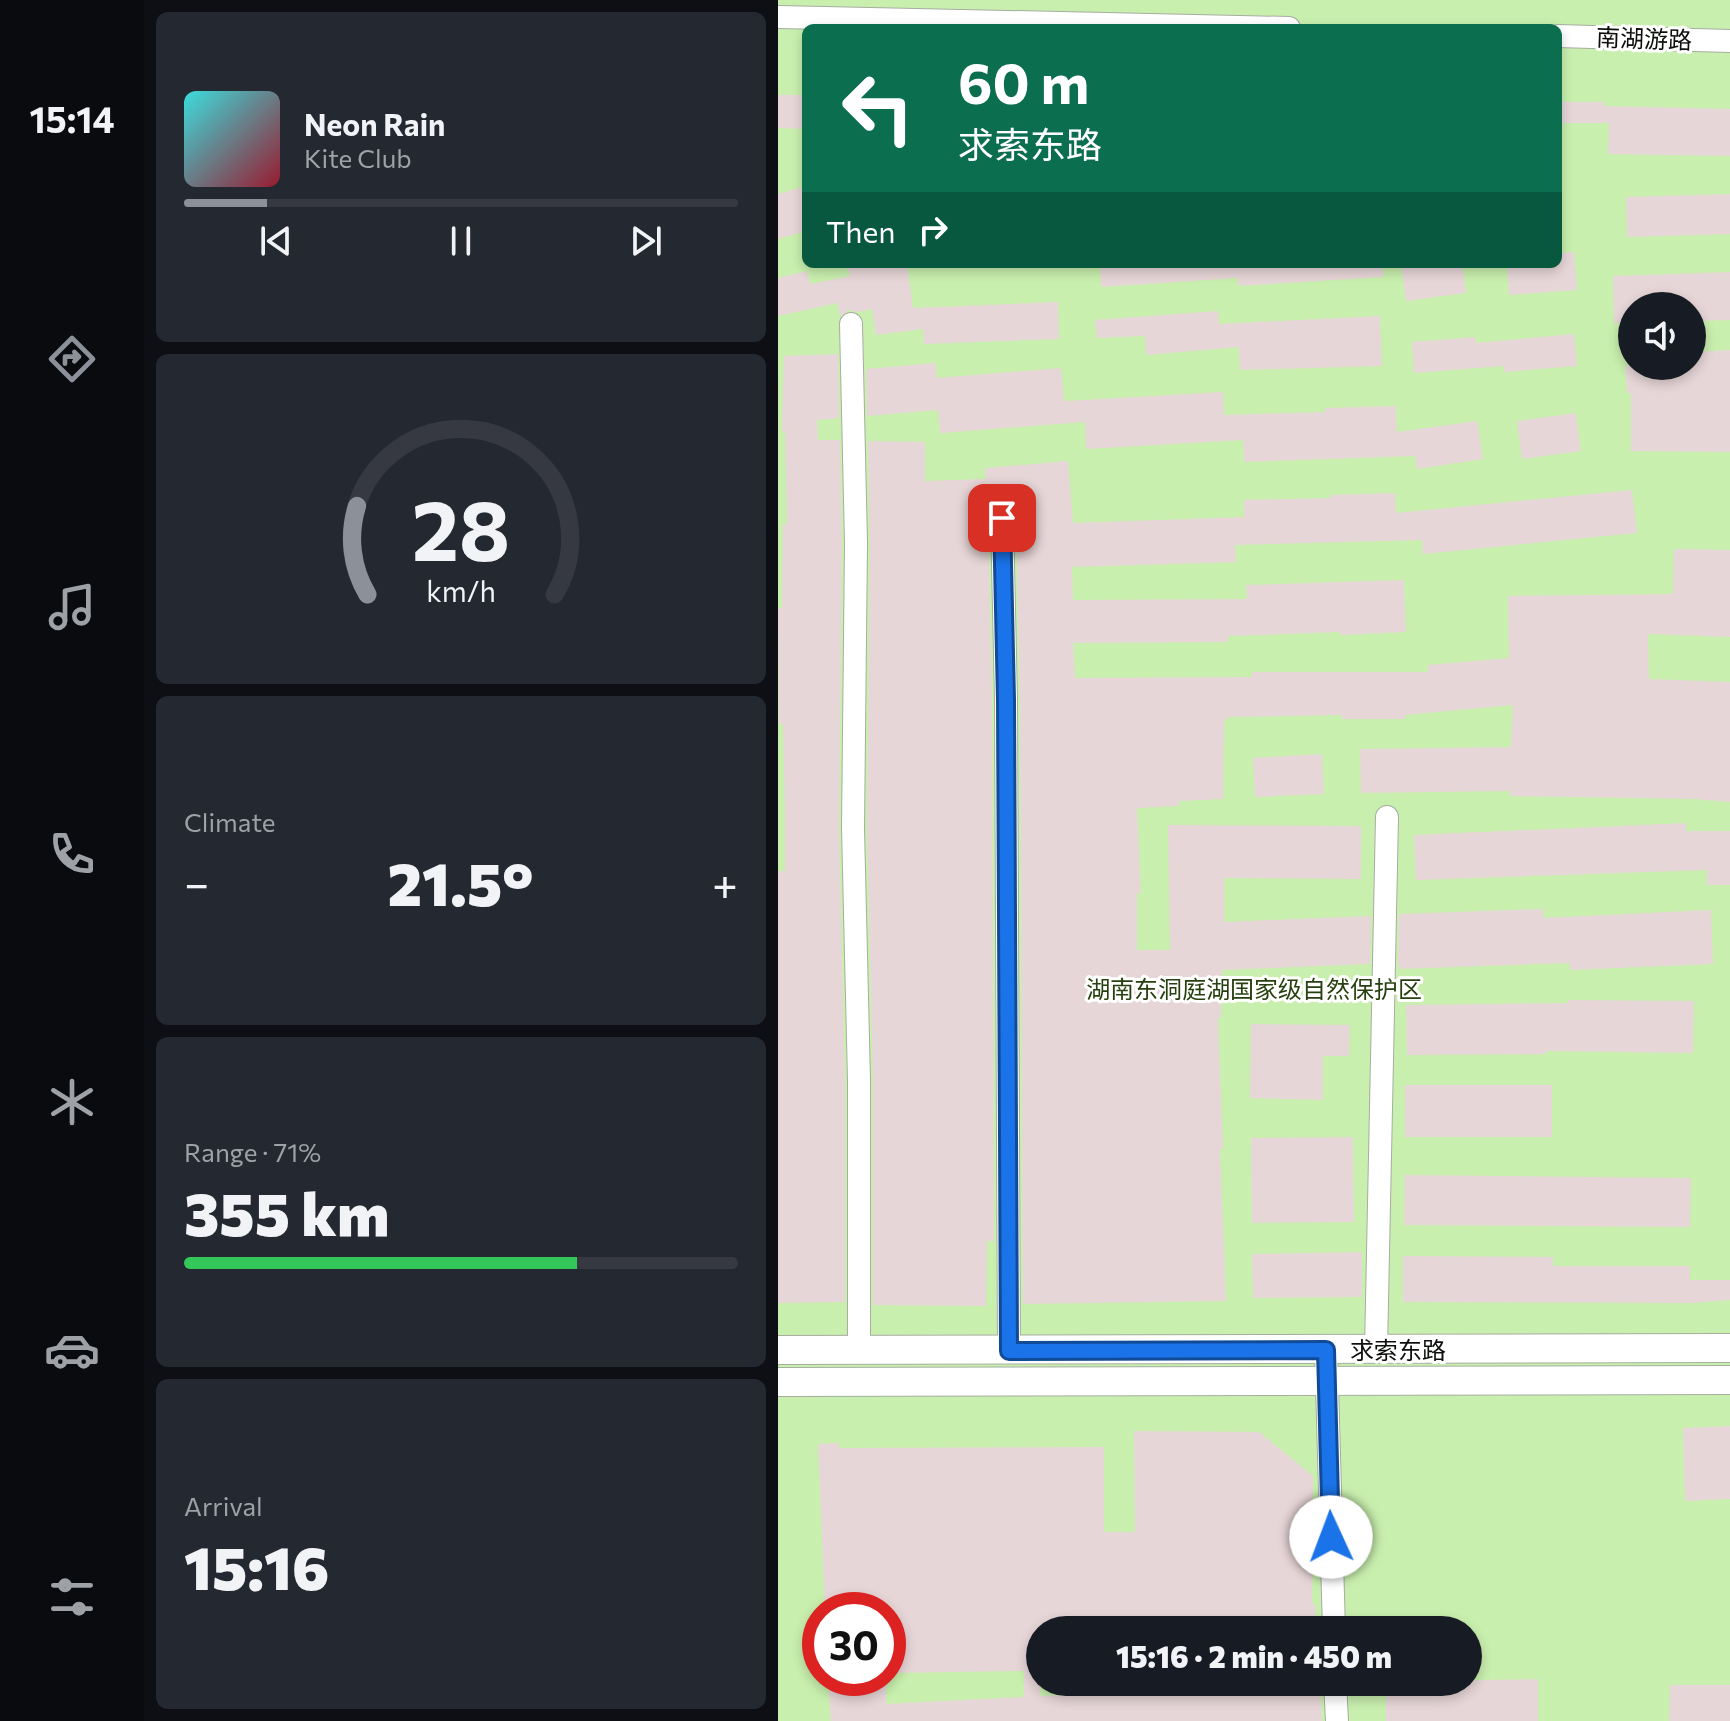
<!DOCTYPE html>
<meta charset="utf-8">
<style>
:root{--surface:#171b24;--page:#242831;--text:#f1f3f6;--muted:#9ea1a6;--line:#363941;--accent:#8c9099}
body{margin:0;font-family:Commissioner,"Noto Sans SC",sans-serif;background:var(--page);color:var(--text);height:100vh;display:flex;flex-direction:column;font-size:30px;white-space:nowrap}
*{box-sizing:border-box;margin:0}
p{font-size:26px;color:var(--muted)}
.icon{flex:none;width:44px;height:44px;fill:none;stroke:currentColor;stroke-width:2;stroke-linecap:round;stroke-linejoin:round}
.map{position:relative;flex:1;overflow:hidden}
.drawer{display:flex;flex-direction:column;gap:12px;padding:12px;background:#0d0f14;width:634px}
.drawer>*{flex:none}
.guide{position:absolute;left:24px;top:24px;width:760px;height:244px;border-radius:12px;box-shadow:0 4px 12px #0003;background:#0b6e4f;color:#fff;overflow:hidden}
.buttons{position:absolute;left:840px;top:292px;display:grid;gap:16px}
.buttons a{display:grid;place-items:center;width:88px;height:88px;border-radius:50%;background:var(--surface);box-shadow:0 4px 12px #0003;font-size:40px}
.speed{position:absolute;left:24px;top:1592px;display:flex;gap:16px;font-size:40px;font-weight:700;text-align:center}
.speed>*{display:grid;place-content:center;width:104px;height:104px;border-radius:50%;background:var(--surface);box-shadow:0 4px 12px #0003;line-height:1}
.speed .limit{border:12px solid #d22;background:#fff;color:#111}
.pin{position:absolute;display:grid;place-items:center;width:68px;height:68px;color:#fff;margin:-34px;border-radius:16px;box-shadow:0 4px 12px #0006}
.me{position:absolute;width:88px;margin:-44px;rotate:358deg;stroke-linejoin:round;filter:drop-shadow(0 0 6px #0008)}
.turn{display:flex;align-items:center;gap:28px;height:168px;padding:0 24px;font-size:36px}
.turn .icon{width:104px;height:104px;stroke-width:2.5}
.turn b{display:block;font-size:56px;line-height:68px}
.then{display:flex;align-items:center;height:76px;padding:0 24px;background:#0003;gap:16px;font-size:30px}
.big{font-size:60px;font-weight:800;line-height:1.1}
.drawer .widget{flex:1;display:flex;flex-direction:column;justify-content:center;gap:12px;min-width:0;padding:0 28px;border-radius:12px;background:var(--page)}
.drawer .dial{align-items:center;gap:0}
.dial svg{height:208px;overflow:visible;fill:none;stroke:var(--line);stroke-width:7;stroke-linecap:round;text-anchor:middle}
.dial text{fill:var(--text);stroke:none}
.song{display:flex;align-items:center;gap:24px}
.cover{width:96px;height:96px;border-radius:12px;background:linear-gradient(135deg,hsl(180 70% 55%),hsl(350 70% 35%))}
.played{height:8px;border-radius:4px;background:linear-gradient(90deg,var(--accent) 15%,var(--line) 15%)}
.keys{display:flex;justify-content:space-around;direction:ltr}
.heat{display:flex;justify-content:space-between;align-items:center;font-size:44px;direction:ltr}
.charge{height:12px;border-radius:6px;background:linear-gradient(90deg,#34c759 71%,var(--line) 0)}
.trip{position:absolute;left:248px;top:1616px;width:456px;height:80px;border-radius:40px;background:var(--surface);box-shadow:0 4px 12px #0003;font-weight:800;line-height:80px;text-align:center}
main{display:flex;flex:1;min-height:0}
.tab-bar{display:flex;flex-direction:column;width:144px;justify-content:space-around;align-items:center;background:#090b0e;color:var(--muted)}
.tab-bar .icon{width:56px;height:56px}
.tab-bar .active{color:var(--accent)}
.tab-bar b{font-size:36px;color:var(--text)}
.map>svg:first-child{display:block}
.green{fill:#c9efae;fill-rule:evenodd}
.building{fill:#e7d6d7}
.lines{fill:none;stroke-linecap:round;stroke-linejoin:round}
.minor-casing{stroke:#a6ada1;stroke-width:24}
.major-casing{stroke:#a6ada1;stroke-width:30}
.minor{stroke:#fff;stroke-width:22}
.major{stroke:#fff;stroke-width:28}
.route-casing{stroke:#114b97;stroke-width:20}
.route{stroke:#1a73e8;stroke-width:14}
.labels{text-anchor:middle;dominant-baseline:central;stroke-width:6;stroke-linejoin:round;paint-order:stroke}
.street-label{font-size:24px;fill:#0c0f0b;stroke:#fff}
.park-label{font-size:24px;fill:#27400f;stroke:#fff}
</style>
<main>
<nav class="tab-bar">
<b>15:14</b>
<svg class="icon active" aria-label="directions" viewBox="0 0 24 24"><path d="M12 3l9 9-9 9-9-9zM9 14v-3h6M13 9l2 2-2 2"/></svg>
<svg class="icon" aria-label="music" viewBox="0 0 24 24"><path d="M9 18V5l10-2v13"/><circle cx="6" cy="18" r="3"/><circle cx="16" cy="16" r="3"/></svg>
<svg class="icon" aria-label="phone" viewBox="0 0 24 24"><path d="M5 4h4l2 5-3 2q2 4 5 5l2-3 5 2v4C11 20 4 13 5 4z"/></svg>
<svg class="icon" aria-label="climate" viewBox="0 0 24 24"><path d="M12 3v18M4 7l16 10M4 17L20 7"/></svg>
<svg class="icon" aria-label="car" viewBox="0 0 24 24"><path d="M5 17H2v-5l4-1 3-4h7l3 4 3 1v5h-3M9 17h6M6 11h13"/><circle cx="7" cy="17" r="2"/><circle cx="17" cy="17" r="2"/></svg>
<svg class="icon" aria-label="filters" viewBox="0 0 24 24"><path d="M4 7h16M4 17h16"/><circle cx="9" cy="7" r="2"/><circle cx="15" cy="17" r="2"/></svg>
</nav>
<section class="drawer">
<div class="widget">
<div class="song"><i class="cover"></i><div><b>Neon Rain</b><p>Kite Club</p></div></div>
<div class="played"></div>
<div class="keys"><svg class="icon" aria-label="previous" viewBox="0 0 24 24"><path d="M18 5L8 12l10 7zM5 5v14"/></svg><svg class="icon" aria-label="pause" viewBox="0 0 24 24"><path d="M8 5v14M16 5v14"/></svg><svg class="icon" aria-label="next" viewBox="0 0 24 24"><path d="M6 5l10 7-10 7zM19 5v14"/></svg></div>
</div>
<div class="widget dial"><svg viewBox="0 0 100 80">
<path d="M14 69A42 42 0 1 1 86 69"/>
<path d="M14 69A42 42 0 0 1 10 35" stroke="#8c9099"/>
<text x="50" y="56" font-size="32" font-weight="700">28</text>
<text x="50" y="72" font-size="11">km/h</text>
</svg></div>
<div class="widget"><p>Climate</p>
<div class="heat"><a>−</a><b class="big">21.5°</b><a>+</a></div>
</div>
<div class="widget"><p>Range · 71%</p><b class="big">355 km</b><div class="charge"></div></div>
<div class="widget"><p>Arrival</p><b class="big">15:16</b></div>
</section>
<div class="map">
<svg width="952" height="1721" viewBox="0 0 952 1721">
<rect width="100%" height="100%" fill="#f0f8eb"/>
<path class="green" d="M0,0h952v1721h-952zM28,28h752v236h-752zM854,306h60v60h-60zM42,1610h68v68h-68zM262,1630h428v52h-428z"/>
<path class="building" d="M0,95h28v34l-28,-1z
M780,102h46v4l126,3v47l-122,-2 1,-31h-51z
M28,186v45l-28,8v-45z
M952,194v40l-103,3 -1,-40z
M796,252l3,38 -68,5 -2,-31h51v-11z
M69,264h60l6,44 145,-6 1,37 -135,5 -1,-15 -47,6 -4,-26 -14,3 -8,-2 -10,6 -3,-13 -59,13v-38l29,-7 3,13 40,-8z
M322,264h283v13l-145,9v-8l-137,9z
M634,264h50l4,29 -60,8 -5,-35z
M952,272v48l-38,1v-15h-60v16l-18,1 -1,-47z
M440,311l1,13 161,-8 2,50 -142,4 -1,-23 -93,8 -1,-19 -48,2 -2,-18z
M796,334l3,32 -73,6v-6l-90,7 -2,-31 63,-5 1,6z
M952,350v102l-99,-1v-58h-4l-2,-27h67v-14z
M60,354l1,64 -22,2 1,20h22l2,103 -3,286 6,252v221l-67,1v-432h7v-59l-2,-88h-4l-1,-116h4l1,-84h4l-2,-93h-3l2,-75z
M157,363l2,15 124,-10 3,33 159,-9 1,23 101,-3v-4l71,-2 1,26 80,-11 6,38 -66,10 -2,-13 -171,6 -1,-22 -157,9 -1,-27 -145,11 -2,-23 -71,6 -1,-47z
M798,413l5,38 -59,8 -5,-38z
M90,441l57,1v39l61,-2 -1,-11 83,-7 5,62 171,-6v-17l86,-2v-3l65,-2 1,20 236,-23 5,43 -214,21 -1,-14 -187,5 1,17 -164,5 1,33 174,-1 -1,-14 158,-5 2,52 -66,3v-3l-112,4v6l-155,1 2,35 177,-1v-5h176v-7l81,-7 -1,-62 165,-2 1,-45 56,1v87l-82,-3 1,45 81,3v120l-38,-3 -182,-3v-5l-149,2 -1,-44 151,-2 2,-42 -108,10v4h-63v-4l-115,2v3h-3l-1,79 -44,2v5l-42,2 4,85h-4v57h33l-2,-125 193,1v53l-137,-1v44l147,-6 -1,48 -148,6 -1,48h-3l5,131h-3l6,152 -203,3 -3,-604 -4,-182 -7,-12h-14l-5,5 -2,7 4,182 2,541h-7l-1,65 -113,-1v-224l-6,-252 3,-286z
M544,754l2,40 -69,3 -2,-39z
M908,823v8h44v54h-23v-15l-291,10 -2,-45z
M765,909v9l168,-8 2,54 -143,6v-7l-170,6 -2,-6 1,-49z
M790,1000l126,1 -1,52 -147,-2v3l-139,1 -1,-50 162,-2z
M473,1024l99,1 -1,31h-26v44l-73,-2z
M627,1085h147v52h-147z
M575,1137l1,85 -102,1 -1,-85z
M627,1175l286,3 -1,49 -286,-2z
M584,1252v45l-109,1 -1,-44z
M625,1256l150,1v9h137v14h40v20l-37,3 -290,-1z
M952,1426v73l-45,2 -2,-73z
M356,1431l125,1 54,44 -1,128h3l1,26h-276v66l280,-12 2,37h-491l-3,-43h58v26l138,-7v-26l-135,2v-69h-44l1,6h-21l-7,-166 21,-1v5l265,-1v85h31z
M760,1679v42h-152v-39z
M892,1685h60v36h-61z"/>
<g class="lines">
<defs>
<path id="minor" d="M0,17l511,11
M780,36l172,5
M73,324l5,219 -3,286 6,252v269
M224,518l4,182 3,651
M548,1350l8,280
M598,1350l11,-533
M557,1682l2,39"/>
<path id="major" d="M0,1350l952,-2
M0,1382l952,-2"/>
</defs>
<use href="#minor" class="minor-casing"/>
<use href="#major" class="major-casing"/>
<use href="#minor" class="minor"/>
<use href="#major" class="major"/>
</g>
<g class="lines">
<defs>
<path id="route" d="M224,518l4,182 3,651 317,-1 5,187"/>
</defs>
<use href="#route" class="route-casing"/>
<use href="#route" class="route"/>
</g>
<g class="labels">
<g class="street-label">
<text transform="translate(866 38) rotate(2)">南湖游路</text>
<text x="620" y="1349">求索东路</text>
</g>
<g class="park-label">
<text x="476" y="988">湖南东洞庭湖国家级自然保护区</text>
</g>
</g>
</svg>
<div class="buttons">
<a><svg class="icon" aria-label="sound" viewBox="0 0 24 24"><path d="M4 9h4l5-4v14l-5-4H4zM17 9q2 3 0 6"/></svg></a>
</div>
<div class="speed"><div class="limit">30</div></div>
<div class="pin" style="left:224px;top:518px;background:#d93025"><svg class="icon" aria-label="arrive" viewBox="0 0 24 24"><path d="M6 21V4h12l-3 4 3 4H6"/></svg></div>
<svg class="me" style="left:553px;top:1537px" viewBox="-20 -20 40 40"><circle r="19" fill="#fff"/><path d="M0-13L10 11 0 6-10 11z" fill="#1a73e8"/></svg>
<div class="trip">15:16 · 2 min · 450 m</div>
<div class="guide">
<div class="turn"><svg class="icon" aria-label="left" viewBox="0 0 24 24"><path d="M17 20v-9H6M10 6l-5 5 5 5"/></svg><div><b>60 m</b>求索东路</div></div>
<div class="then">Then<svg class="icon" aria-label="right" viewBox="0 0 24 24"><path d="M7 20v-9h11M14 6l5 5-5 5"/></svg></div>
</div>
</div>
</main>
